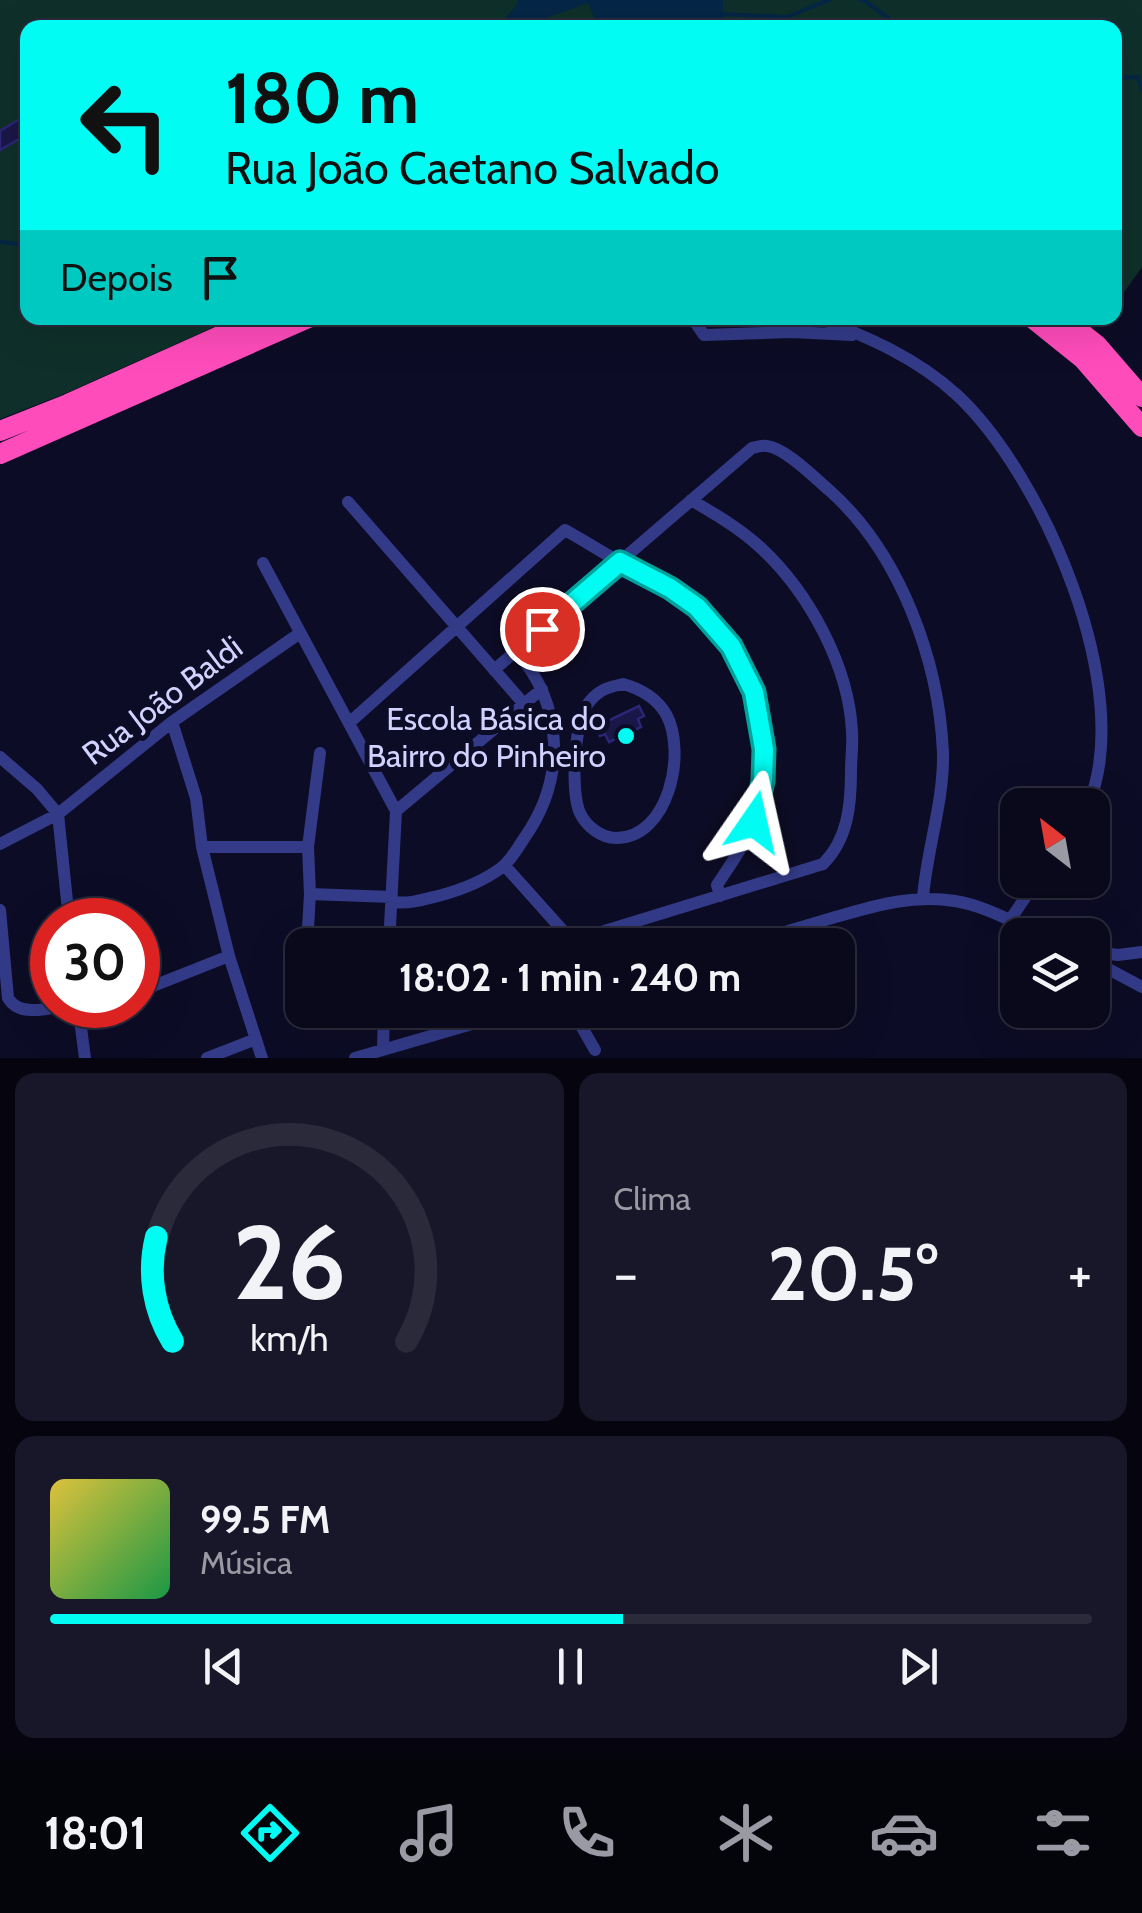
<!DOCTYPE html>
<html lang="pt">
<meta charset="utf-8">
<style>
:root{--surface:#0a091c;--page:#181729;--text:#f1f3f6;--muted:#999aa3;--line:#2a2a3b;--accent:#00fcf2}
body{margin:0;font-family:Cabin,sans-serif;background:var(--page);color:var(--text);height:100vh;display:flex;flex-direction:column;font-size:38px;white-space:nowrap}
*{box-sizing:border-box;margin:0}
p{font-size:32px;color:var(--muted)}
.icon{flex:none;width:55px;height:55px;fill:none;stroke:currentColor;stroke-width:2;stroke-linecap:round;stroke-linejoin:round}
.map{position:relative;height:1058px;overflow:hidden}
.panel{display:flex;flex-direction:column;gap:15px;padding:15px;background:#06050f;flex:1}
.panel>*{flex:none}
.guide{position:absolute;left:20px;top:20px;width:1102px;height:305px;border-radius:20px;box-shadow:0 10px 40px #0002,0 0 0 2px var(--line);background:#00fcf2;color:#111;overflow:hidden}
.needle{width:65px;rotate:329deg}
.buttons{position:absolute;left:1000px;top:788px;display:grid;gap:20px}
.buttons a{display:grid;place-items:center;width:110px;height:110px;border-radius:20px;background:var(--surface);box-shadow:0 10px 40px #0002,0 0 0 2px var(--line);font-size:50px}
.speed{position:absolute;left:30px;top:898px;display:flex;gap:20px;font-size:50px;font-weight:700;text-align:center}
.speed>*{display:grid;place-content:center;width:130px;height:130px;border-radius:50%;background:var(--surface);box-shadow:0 10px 40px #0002,0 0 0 2px var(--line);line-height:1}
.speed .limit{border:15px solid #d22;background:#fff;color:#111}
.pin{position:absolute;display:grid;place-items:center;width:85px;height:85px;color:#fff;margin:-42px;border:5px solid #fff;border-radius:50%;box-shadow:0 2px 10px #0007}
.me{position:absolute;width:110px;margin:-55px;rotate:11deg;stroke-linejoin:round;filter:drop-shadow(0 0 8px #0008)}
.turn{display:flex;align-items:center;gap:35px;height:210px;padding:0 40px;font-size:45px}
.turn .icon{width:130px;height:130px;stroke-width:2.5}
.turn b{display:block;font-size:70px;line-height:85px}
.then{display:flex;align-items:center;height:95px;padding:0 40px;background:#0003;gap:20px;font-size:38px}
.big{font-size:75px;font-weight:700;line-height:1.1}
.panel .card{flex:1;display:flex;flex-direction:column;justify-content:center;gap:15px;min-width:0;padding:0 35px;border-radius:20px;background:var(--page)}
.panel .dial{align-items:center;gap:0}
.dial svg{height:260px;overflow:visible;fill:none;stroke:var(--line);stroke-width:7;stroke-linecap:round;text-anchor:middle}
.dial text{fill:var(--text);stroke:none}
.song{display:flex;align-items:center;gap:30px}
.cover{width:120px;height:120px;border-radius:15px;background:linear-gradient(135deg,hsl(50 70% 55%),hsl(140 70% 35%))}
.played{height:10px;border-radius:5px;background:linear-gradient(90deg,var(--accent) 55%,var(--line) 55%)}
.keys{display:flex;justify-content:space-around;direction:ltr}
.heat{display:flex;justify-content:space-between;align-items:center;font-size:55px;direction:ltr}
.panel .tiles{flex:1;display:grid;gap:15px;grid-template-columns:1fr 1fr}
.card:last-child{grid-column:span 2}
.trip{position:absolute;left:285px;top:928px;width:570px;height:100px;border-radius:20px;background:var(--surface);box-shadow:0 10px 40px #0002,0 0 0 2px var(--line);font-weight:700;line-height:100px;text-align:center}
.tab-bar{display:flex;height:160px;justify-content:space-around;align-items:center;background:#04040b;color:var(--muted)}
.tab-bar .icon{width:70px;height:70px}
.tab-bar .selected{color:var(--accent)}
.tab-bar b{font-size:45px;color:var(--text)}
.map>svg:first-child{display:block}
.green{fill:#0f302a}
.water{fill:#052646}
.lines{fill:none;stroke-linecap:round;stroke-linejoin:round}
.stream{stroke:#052646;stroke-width:4}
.building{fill:#1a1748;stroke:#2b2677;stroke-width:2.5}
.minor{stroke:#333b89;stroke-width:12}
.highway{stroke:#ff4cbb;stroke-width:20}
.route-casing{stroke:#00a49d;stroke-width:25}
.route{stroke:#00fcf2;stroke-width:18}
.poi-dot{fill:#00fcf2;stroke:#0d0c26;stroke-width:4}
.labels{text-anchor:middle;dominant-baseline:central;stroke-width:10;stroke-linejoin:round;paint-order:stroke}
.street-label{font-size:32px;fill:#d1d2ff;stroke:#0d0c26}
.poi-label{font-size:32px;fill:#d1d2ff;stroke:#0d0c26;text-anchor:end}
</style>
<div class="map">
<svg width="1142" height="1058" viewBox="0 0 1142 1058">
<rect width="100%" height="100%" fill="#0d0c26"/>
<path class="green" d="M0,0h1142v267l-27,38v-277h-1087v290h206l-170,76 -64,25z"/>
<path class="water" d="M518,0h205v27h-125l-10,-24 -45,16 2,8h-48l19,-21z"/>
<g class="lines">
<path class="stream" d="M860,0l5,1 27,20 54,7
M721,14l66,3 42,-17
M1115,78l23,-1 4,13
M0,242l28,3"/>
</g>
<path class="building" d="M28,114v20l-28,16v-19z
M639,706l5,10 -6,3 3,8 -32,15 -4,-8 -5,2 -5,-9z"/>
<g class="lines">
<path class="minor" d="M678,318l17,4
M699,318l-4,4 9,13 88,-3 60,3
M818,318c50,19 99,40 139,77 86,80 180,296 131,410
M638,319l12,-1
M348,502l176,202 18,-15
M263,563l133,248 128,-107
M516,651l236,-203c5,-1 10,-3 15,-2 18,2 48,32 62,44 71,63 110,170 114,263 1,48 -16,96 -20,144
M623,684c18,5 33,13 43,30 21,38 3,124 -50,124 -15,0 -30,-12 -36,-25 -10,-21 -6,-95 10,-112 10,-12 19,-14 33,-17z
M172,722l24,76 6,49 27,109 33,102
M349,723l216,-193c18,10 35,21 53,31 27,14 56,25 79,47 58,54 80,133 57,210 -6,23 -24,47 -37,67l3,11
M0,757l37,32 21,25
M58,814l11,106
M0,844l58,-30 114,-92 128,-89
M202,847h106
M505,866l60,67 20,4 238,-73c25,-25 28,-59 28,-93 0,-13 2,-26 1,-39 -3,-66 -43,-139 -91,-184 -20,-19 -46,-34 -70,-48
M310,894l82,3
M392,902c17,2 30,-2 46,-6 23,-6 44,-14 63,-28 10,-7 17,-21 24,-31 41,-59 39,-132 -9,-186l-22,19
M0,910l8,88c11,19 39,11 58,7
M1010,920l27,-40
M307,945l3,-51 -2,-47 12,-94
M389,945l7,-134
M741,945c31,-9 61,-18 91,-27 42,-12 79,-24 123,-17 31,5 59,22 88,34
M1095,952l23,3 24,-3
M1099,953l2,12 41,22
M138,992l91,-36
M78,1005l7,53
M572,1010l23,40
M80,1015l26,-10
M383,1049l1,-39
M207,1058l49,-19
M355,1058l165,-48"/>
<path class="highway" d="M1032,318l51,41 59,68
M1063,318l34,27 45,52
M0,431l68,-27 192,-86
M0,454l308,-136"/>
</g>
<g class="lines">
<defs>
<path id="route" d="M542,629l78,-67 50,26 27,19 34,39 23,46 10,57 -1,32 -9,41"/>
</defs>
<use href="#route" class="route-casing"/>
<use href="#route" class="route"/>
</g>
<circle class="poi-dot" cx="626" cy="736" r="10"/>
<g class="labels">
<g class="street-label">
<text transform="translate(162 700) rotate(-37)">Rua João Baldi</text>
</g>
<g class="poi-label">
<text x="606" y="718">Escola Básica do<tspan x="606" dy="37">Bairro do Pinheiro</tspan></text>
</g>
</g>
</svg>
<div class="buttons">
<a><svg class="needle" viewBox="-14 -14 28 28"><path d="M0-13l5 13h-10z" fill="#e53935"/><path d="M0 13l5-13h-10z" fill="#999aa3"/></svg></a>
<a><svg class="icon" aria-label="layers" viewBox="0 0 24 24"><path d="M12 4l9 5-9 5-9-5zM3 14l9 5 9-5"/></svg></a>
</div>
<div class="speed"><div class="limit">30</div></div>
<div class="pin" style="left:542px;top:629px;background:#d93025"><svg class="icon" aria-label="arrive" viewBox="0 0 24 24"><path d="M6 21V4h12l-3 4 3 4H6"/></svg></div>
<svg class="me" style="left:754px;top:822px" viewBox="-20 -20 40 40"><path d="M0-17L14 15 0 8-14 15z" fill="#00fcf2" stroke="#fff" stroke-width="4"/></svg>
<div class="trip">18:02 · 1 min · 240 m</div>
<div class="guide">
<div class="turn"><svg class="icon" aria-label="left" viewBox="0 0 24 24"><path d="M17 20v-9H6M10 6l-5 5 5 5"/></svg><div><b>180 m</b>Rua João Caetano Salvado</div></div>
<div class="then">Depois<svg class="icon" aria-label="arrive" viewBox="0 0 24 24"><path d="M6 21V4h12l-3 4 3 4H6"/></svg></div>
</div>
</div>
<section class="panel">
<div class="tiles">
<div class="card dial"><svg viewBox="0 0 100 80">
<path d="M14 69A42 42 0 1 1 86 69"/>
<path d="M14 69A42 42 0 0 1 9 37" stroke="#00fcf2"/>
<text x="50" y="56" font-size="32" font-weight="700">26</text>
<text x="50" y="72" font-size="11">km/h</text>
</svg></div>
<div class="card"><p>Clima</p>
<div class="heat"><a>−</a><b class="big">20.5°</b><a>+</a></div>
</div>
<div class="card">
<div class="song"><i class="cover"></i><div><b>99.5 FM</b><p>Música</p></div></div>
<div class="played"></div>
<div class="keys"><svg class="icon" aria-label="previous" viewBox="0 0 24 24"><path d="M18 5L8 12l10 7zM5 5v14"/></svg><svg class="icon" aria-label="pause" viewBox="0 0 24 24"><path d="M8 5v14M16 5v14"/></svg><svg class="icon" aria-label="next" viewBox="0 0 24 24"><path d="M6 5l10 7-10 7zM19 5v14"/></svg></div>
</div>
</div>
</section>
<nav class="tab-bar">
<b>18:01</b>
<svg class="icon selected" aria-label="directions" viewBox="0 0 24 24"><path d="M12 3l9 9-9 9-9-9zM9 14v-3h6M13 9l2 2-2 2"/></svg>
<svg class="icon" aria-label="music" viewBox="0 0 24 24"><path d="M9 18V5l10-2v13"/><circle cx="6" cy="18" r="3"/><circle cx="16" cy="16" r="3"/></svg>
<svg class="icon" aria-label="phone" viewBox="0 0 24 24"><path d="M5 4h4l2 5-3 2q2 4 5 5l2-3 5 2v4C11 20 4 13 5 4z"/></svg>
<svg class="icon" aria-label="climate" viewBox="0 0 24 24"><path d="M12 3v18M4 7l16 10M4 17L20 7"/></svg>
<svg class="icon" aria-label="car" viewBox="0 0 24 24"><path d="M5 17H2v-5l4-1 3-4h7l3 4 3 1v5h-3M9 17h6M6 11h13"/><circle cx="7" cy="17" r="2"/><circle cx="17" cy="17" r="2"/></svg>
<svg class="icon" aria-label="filters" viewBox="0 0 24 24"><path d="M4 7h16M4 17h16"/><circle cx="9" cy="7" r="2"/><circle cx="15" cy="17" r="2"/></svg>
</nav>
